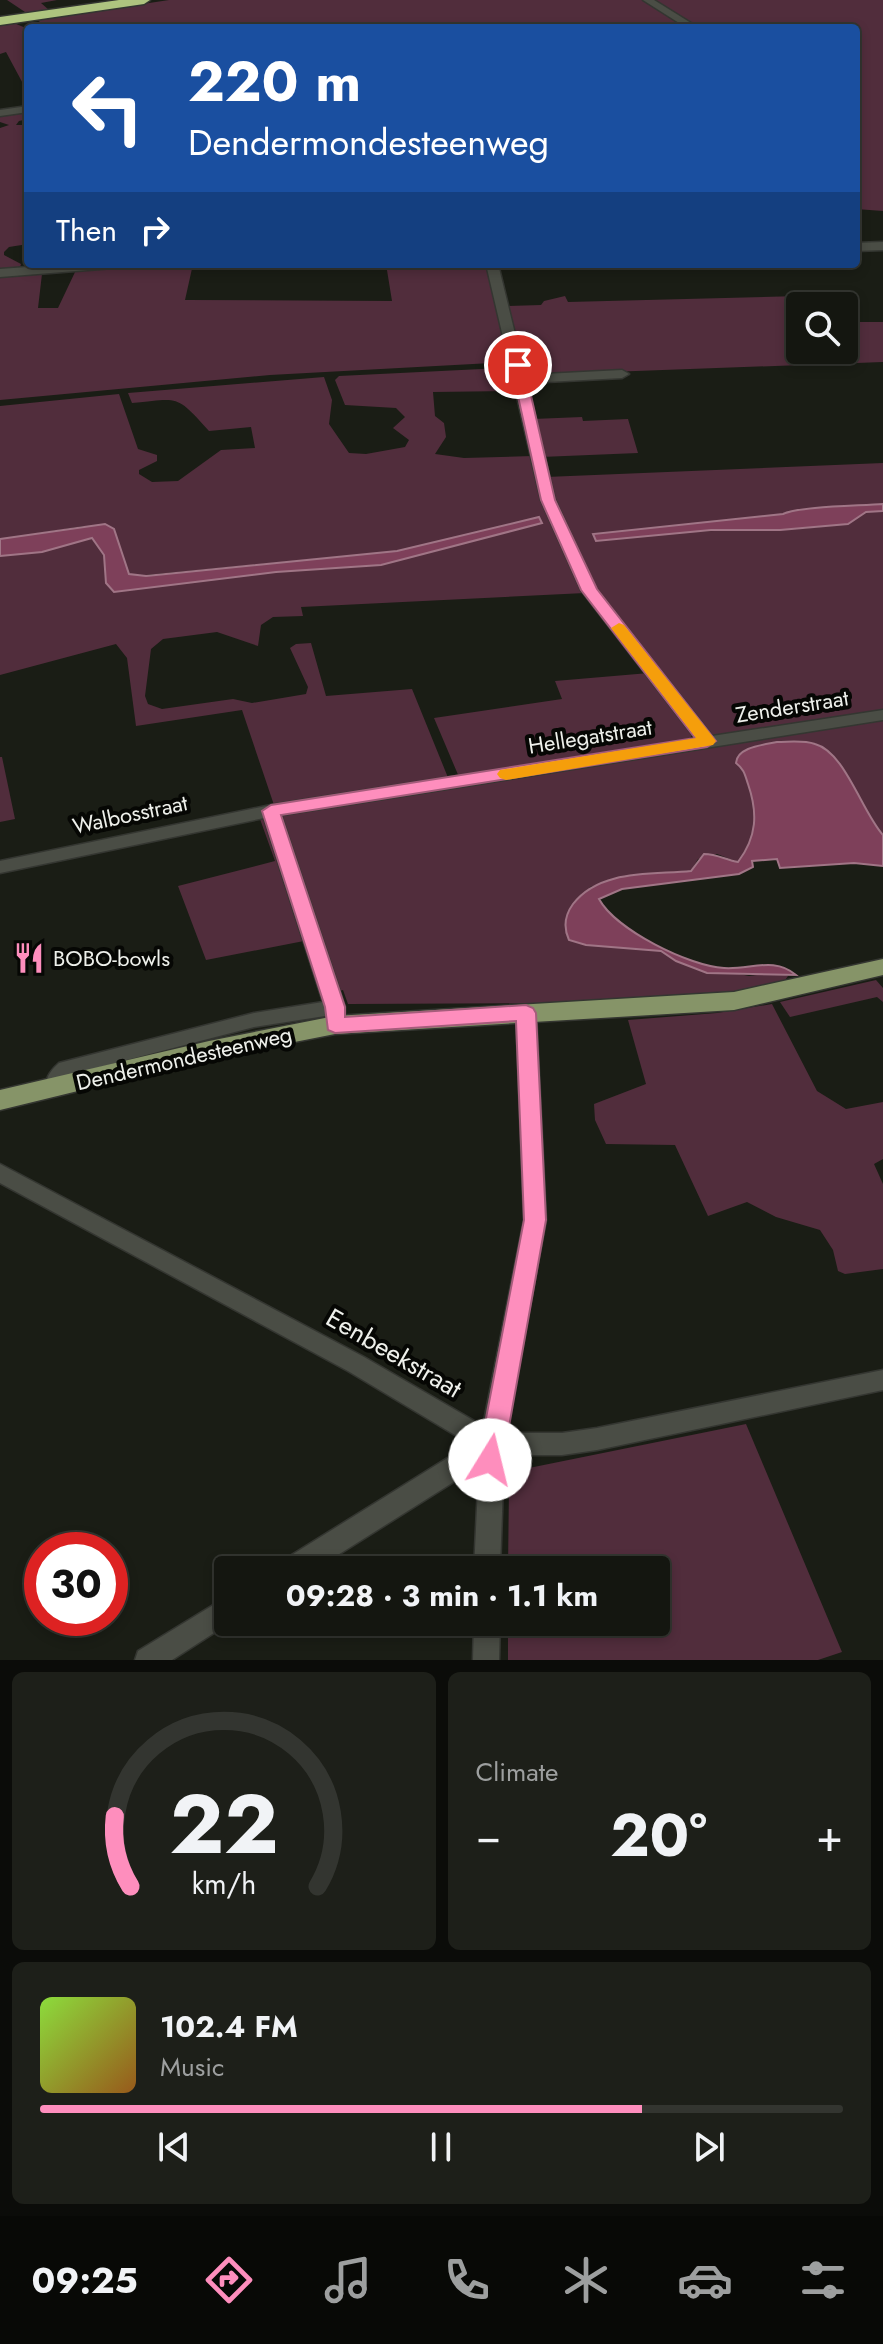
<!DOCTYPE html>
<meta charset="utf-8">
<style>
:root{--surface:#141610;--page:#1d1f19;--text:#f1f3f6;--muted:#9d9f9f;--line:#333530;--accent:#fe8ebd}
body{margin:0;font-family:Jost,sans-serif;background:var(--page);color:var(--text);height:100vh;display:flex;flex-direction:column;font-size:30px;white-space:nowrap}
*{box-sizing:border-box;margin:0}
p{font-size:26px;color:var(--muted)}
.icon{flex:none;width:44px;height:44px;fill:none;stroke:currentColor;stroke-width:2;stroke-linecap:round;stroke-linejoin:round}
.map{position:relative;height:1660px;overflow:hidden}
.panel{display:flex;flex-direction:column;gap:12px;padding:12px;background:#0b0c09;flex:1}
.panel>*{flex:none}
.banner{position:absolute;left:24px;top:24px;width:836px;height:244px;border-radius:8px;box-shadow:0 4px 12px #0003,0 0 0 2px var(--line);background:#1a4fa0;color:#fff;overflow:hidden}
.fabs{position:absolute;left:786px;top:292px;display:grid;gap:16px}
.fabs a{display:grid;place-items:center;width:72px;height:72px;border-radius:8px;background:var(--surface);box-shadow:0 4px 12px #0003,0 0 0 2px var(--line);font-size:40px}
.speed{position:absolute;left:24px;top:1532px;display:flex;gap:16px;font-size:40px;font-weight:700;text-align:center}
.speed>*{display:grid;place-content:center;width:104px;height:104px;border-radius:50%;background:var(--surface);box-shadow:0 4px 12px #0003,0 0 0 2px var(--line);line-height:1}
.speed .limit{border:12px solid #d22;background:#fff;color:#111}
.pin{position:absolute;display:grid;place-items:center;width:68px;height:68px;color:#fff;margin:-34px;border:4px solid #fff;border-radius:50%;box-shadow:0 2px 8px #0007}
.me{position:absolute;width:88px;margin:-44px;rotate:9deg;stroke-linejoin:round;filter:drop-shadow(0 0 6px #0008)}
.turn{display:flex;align-items:center;gap:28px;height:168px;padding:0 32px;font-size:36px}
.turn .icon{width:104px;height:104px;stroke-width:2.5}
.turn b{display:block;font-size:56px;line-height:68px}
.then{display:flex;align-items:center;height:76px;padding:0 32px;background:#0003;gap:16px;font-size:30px}
.big{font-size:60px;font-weight:700;line-height:1.1}
.panel .card{flex:1;display:flex;flex-direction:column;justify-content:center;gap:12px;min-width:0;padding:0 28px;border-radius:12px;background:var(--page)}
.panel .dial{align-items:center;gap:0}
.dial svg{height:208px;overflow:visible;fill:none;stroke:var(--line);stroke-width:7;stroke-linecap:round;text-anchor:middle}
.dial text{fill:var(--text);stroke:none}
.song{display:flex;align-items:center;gap:24px}
.cover{width:96px;height:96px;border-radius:12px;background:linear-gradient(135deg,hsl(90 70% 55%),hsl(30 70% 35%))}
.played{height:8px;border-radius:4px;background:linear-gradient(90deg,var(--accent) 75%,var(--line) 75%)}
.keys{display:flex;justify-content:space-around;direction:ltr}
.heat{display:flex;justify-content:space-between;align-items:center;font-size:44px;direction:ltr}
.panel .tiles{flex:1;display:grid;gap:12px;grid-template-columns:1fr 1fr}
.card:last-child{grid-column:span 2}
.trip{position:absolute;left:214px;top:1556px;width:456px;height:80px;border-radius:8px;background:var(--surface);box-shadow:0 4px 12px #0003,0 0 0 2px var(--line);font-weight:700;line-height:80px;text-align:center}
.menu{display:flex;height:128px;justify-content:space-around;align-items:center;background:#080906;color:var(--muted)}
.menu .icon{width:56px;height:56px}
.menu .selected{color:var(--accent)}
.menu b{font-size:36px;color:var(--text)}
.map>svg:first-child{display:block}
.green{fill:#512d3c}
.water{fill:#7e405a;stroke:#a07586;stroke-width:2}
.lines{fill:none;stroke-linecap:round;stroke-linejoin:round}
.minor-casing{stroke:#343631;stroke-width:3}
.major-casing{stroke:#343631;stroke-width:3}
.highway-casing{stroke:#343631;stroke-width:3}
.minor{fill:#4a4d45;fill-rule:evenodd}
.major{fill:#869468;fill-rule:evenodd}
.highway{fill:#aec47f;fill-rule:evenodd}
.route{fill:#fe8ebd;stroke:#a55c7b;stroke-width:2}
.slow{fill:#f59e0b}
.labels{text-anchor:middle;dominant-baseline:central;stroke-width:8;stroke-linejoin:round;paint-order:stroke}
.street-label{font-size:22px;fill:#eef0eb;stroke:#060704}
.poi-label{font-size:22px;fill:#eef0eb;stroke:#060704;text-anchor:start}
.near-street-label{font-size:26px;fill:#eef0eb;stroke:#060704}
</style>
<div class="map">
<svg width="883" height="1660" viewBox="0 0 883 1660">
<rect width="100%" height="100%" fill="#1a1d15"/>
<path class="green" d="M7,0h50l-16,3 16,14 112,-17h714v211l-27,-2v-181h-807z
M0,17l28,12v64l-22,-41 -6,2z
M28,109v10l-9,2 -3,4h12v119l-19,3 -5,5v3l17,9 -2,7h-19v-143l9,-3 -9,-3v-9z
M128,264h65l-8,36 207,1 -6,-37h102l23,98 -241,13 -270,25v-123l42,-3 -4,34h20l18,-38z
M565,296l3,6 232,-6 5,10h-5v44h44v-28h39v40l-355,13 -20,-69 33,-1 3,-4z
M502,368l12,1 5,22 -86,1 2,24 9,7 2,14 -11,17 29,4 69,-2 52,137 -284,14 2,9 -30,1 -12,8 -3,21 -41,-14 -54,7 -12,10 -6,47 3,8 14,5 71,-10 19,4 54,-9 2,-7 -18,-39 6,-4 15,-1 15,53 86,-7 37,91 -174,28 -33,-98 -106,16 -9,-68 -11,-14 -116,31v-119l42,-4 50,-14 12,17 2,28 8,9 162,-20 105,-7 161,-43 -3,-5 -142,34 -262,25 -6,-2 -15,-45 -30,-3 -84,13v-133l119,-12 19,55 19,6v6l-18,9v4l13,8 26,-1 43,-31 34,-2 -4,-21 -42,4c-34,-38 -30,-32 -77,-28l-4,-10 196,-16 8,23 -3,24 20,29 17,1 39,-7 4,-7 -16,-12 12,-11 -9,-9 -51,-3 -10,-25 4,-4z
M582,417l1,4 45,-2 10,34 -97,4 -8,-38z
M883,463v41c-24,2 -82,2 -100,10l-190,20 207,-5 48,-5 18,-12 17,-1v200l-174,25 -114,-147 -42,-88 -7,-24z
M649,673l45,59 -5,8 -230,37 -25,-59 128,-19 -7,-18z
M883,720v115l-12,-13 -37,-65 -32,-15h-25l-18,3 -23,18c8,6 9,12 13,21 10,32 8,51 -11,78l-21,-8 -19,5 -7,12 -67,6 -34,10 -24,46 3,7 17,5 75,6 15,10 73,15 29,-4 10,4 -5,7 -36,7 -143,13 -256,1 -5,-14 -17,5 -22,-54 -98,19 -28,-74 97,-25 -15,-42z
M0,757h2l13,62 -15,3z
M876,980l7,8v14l-6,-5 -87,20 -10,-15z
M772,1004l45,87 29,18 37,-7v57l-9,5 9,20v85l-38,5 -7,-3 -5,-21 -13,-20 -44,-13 -29,-15 -39,14 -33,-71 -69,-1 -11,-24 -1,-16 52,-20 -18,-64 89,-7z
M746,1424l96,228 -24,8h-310v-38h148v-52h-148l1,-85 15,-16z"/>
<path class="water" d="M883,504v7l-17,1 -18,12 -68,6h-69l-115,11 -3,-7 190,-20c17,-8 77,-8 100,-10z
M539,517l3,6 -161,42 -105,7 -162,20 -8,-9 -2,-28 -12,-17 -50,14 -42,4v-17l105,-15 9,5 15,45 17,2 251,-25z
M777,742c13,0 26,-2 38,2 30,8 47,68 68,91v31l-29,-3 -74,5 -3,-9 -25,2 1,6 -14,7 -117,15 -23,10c17,31 90,67 125,69 26,2 50,-12 72,7l-89,-2 -31,-12 -15,-10 -75,-6 -17,-5c-6,-13 -4,-25 4,-36 27,-35 79,-29 118,-33l13,-17c13,0 22,6 34,8 19,-25 20,-49 10,-78 -3,-9 -4,-15 -12,-21 1,-16 27,-18 41,-21z"/>
<g class="lines">
<defs>
<path id="minor" d="M643,0h11l45,28h-12z
M28,106v6l-28,4v-6z
M883,242v8l-27,1v-8z
M68,264h51l-6,4 -113,9v-8z
M486,264h12l27,111 97,-5 7,4 -7,4 -95,5 28,117 41,89 116,147 171,-26v10l-602,95 64,192v18l-3,5h-14l-3,-14 -71,11 -181,47 -5,5 -5,15 -7,2 -7,-2c-7,-13 1,-23 10,-31l195,-50 69,-11 -59,-184 -264,55v-12l271,-56 425,-66 -115,-149 -40,-90z
M526,1006l7,2 3,5 10,207 -40,213h56l35,-5 286,-58v20l-286,60 -35,5h-58l-4,115h-26l5,-104 -165,104h-36l4,-9 188,-117 -122,-73 -348,-188v-19l364,193 119,69 41,-206 -8,-207 3,-5z
M228,1596v26h3l-59,38h-37l3,-9z
M474,1622h26l-1,38h-26z"/>
<path id="major" d="M883,959v16l-149,35 -399,24 -126,25 -209,51v-20l209,-49 126,-25 399,-24z"/>
<path id="highway" d="M119,0h31l-6,4 -144,21v-8z"/>
</defs>
<use href="#minor" class="minor-casing"/>
<use href="#major" class="major-casing"/>
<use href="#highway" class="highway-casing"/>
<use href="#minor" class="minor"/>
<use href="#major" class="major"/>
<use href="#highway" class="highway"/>
</g>
<path class="route" d="M518,361l6,4 31,135 42,89 119,152 -9,6 -426,68 64,192v10l181,-12 7,3 3,5 10,207 -43,240 -4,8 -9,4 -8,-4 -4,-8 46,-240 -8,-199 -181,12 -7,-3 -3,-23 -63,-196 9,-6 424,-67 -114,-148 -40,-90 -30,-135z"/>
<path class="slow" d="M619,623l5,2 89,112 3,4 -3,4 -207,35 -6,-2 -3,-4 3,-4 6,-1 190,-31 -85,-110z"/>
<defs>
<symbol id="restaurant-bare" viewBox="-9 -9 18 18"><path d="M-5-6h1v4h1v-4h1v4h1v-4h1v5L-1.5 .5V6h-2V.5L-5-1ZM5-6V6H3V1.5H1.5Q1.5-4 5-6Z" fill="#fe8ebd" stroke="#060704" stroke-width="2.5" paint-order="stroke"/></symbol>
</defs>
<g fill-rule="evenodd">
<use href="#restaurant-bare" x="7" y="936" width="44" height="44"/>
</g>
<g class="labels">
<g class="street-label">
<text transform="translate(792 706) rotate(-9)">Zenderstraat</text>
<text transform="translate(590 736) rotate(-9)">Hellegatstraat</text>
<text transform="translate(130 814) rotate(-12)">Walbosstraat</text>
<text transform="translate(184 1058) rotate(-13)">Dendermondesteenweg</text>
</g>
<g class="poi-label">
<text x="53" y="958">BOBO-bowls</text>
</g>
<g class="near-street-label">
<text transform="translate(394 1353) rotate(30)">Eenbeekstraat</text>
</g>
</g>
</svg>
<div class="fabs">
<a><svg class="icon" aria-label="search" viewBox="0 0 24 24"><circle cx="10" cy="10" r="6"/><path d="M15 15l6 6"/></svg></a>
</div>
<div class="speed"><div class="limit">30</div></div>
<div class="pin" style="left:518px;top:365px;background:#d93025"><svg class="icon" aria-label="arrive" viewBox="0 0 24 24"><path d="M6 21V4h12l-3 4 3 4H6"/></svg></div>
<svg class="me" style="left:490px;top:1460px" viewBox="-20 -20 40 40"><circle r="19" fill="#fff"/><path d="M0-13L10 11 0 6-10 11z" fill="#fe8ebd"/></svg>
<div class="trip">09:28 · 3 min · 1.1 km</div>
<div class="banner">
<div class="turn"><svg class="icon" aria-label="left" viewBox="0 0 24 24"><path d="M17 20v-9H6M10 6l-5 5 5 5"/></svg><div><b>220 m</b>Dendermondesteenweg</div></div>
<div class="then">Then<svg class="icon" aria-label="right" viewBox="0 0 24 24"><path d="M7 20v-9h11M14 6l5 5-5 5"/></svg></div>
</div>
</div>
<section class="panel">
<div class="tiles">
<div class="card dial"><svg viewBox="0 0 100 80">
<path d="M14 69A42 42 0 1 1 86 69"/>
<path d="M14 69A42 42 0 0 1 8 42" stroke="#fe8ebd"/>
<text x="50" y="56" font-size="32" font-weight="700">22</text>
<text x="50" y="72" font-size="11">km/h</text>
</svg></div>
<div class="card"><p>Climate</p>
<div class="heat"><a>−</a><b class="big">20°</b><a>+</a></div>
</div>
<div class="card">
<div class="song"><i class="cover"></i><div><b>102.4 FM</b><p>Music</p></div></div>
<div class="played"></div>
<div class="keys"><svg class="icon" aria-label="previous" viewBox="0 0 24 24"><path d="M18 5L8 12l10 7zM5 5v14"/></svg><svg class="icon" aria-label="pause" viewBox="0 0 24 24"><path d="M8 5v14M16 5v14"/></svg><svg class="icon" aria-label="next" viewBox="0 0 24 24"><path d="M6 5l10 7-10 7zM19 5v14"/></svg></div>
</div>
</div>
</section>
<nav class="menu">
<b>09:25</b>
<svg class="icon selected" aria-label="directions" viewBox="0 0 24 24"><path d="M12 3l9 9-9 9-9-9zM9 14v-3h6M13 9l2 2-2 2"/></svg>
<svg class="icon" aria-label="music" viewBox="0 0 24 24"><path d="M9 18V5l10-2v13"/><circle cx="6" cy="18" r="3"/><circle cx="16" cy="16" r="3"/></svg>
<svg class="icon" aria-label="phone" viewBox="0 0 24 24"><path d="M5 4h4l2 5-3 2q2 4 5 5l2-3 5 2v4C11 20 4 13 5 4z"/></svg>
<svg class="icon" aria-label="climate" viewBox="0 0 24 24"><path d="M12 3v18M4 7l16 10M4 17L20 7"/></svg>
<svg class="icon" aria-label="car" viewBox="0 0 24 24"><path d="M5 17H2v-5l4-1 3-4h7l3 4 3 1v5h-3M9 17h6M6 11h13"/><circle cx="7" cy="17" r="2"/><circle cx="17" cy="17" r="2"/></svg>
<svg class="icon" aria-label="filters" viewBox="0 0 24 24"><path d="M4 7h16M4 17h16"/><circle cx="9" cy="7" r="2"/><circle cx="15" cy="17" r="2"/></svg>
</nav>
